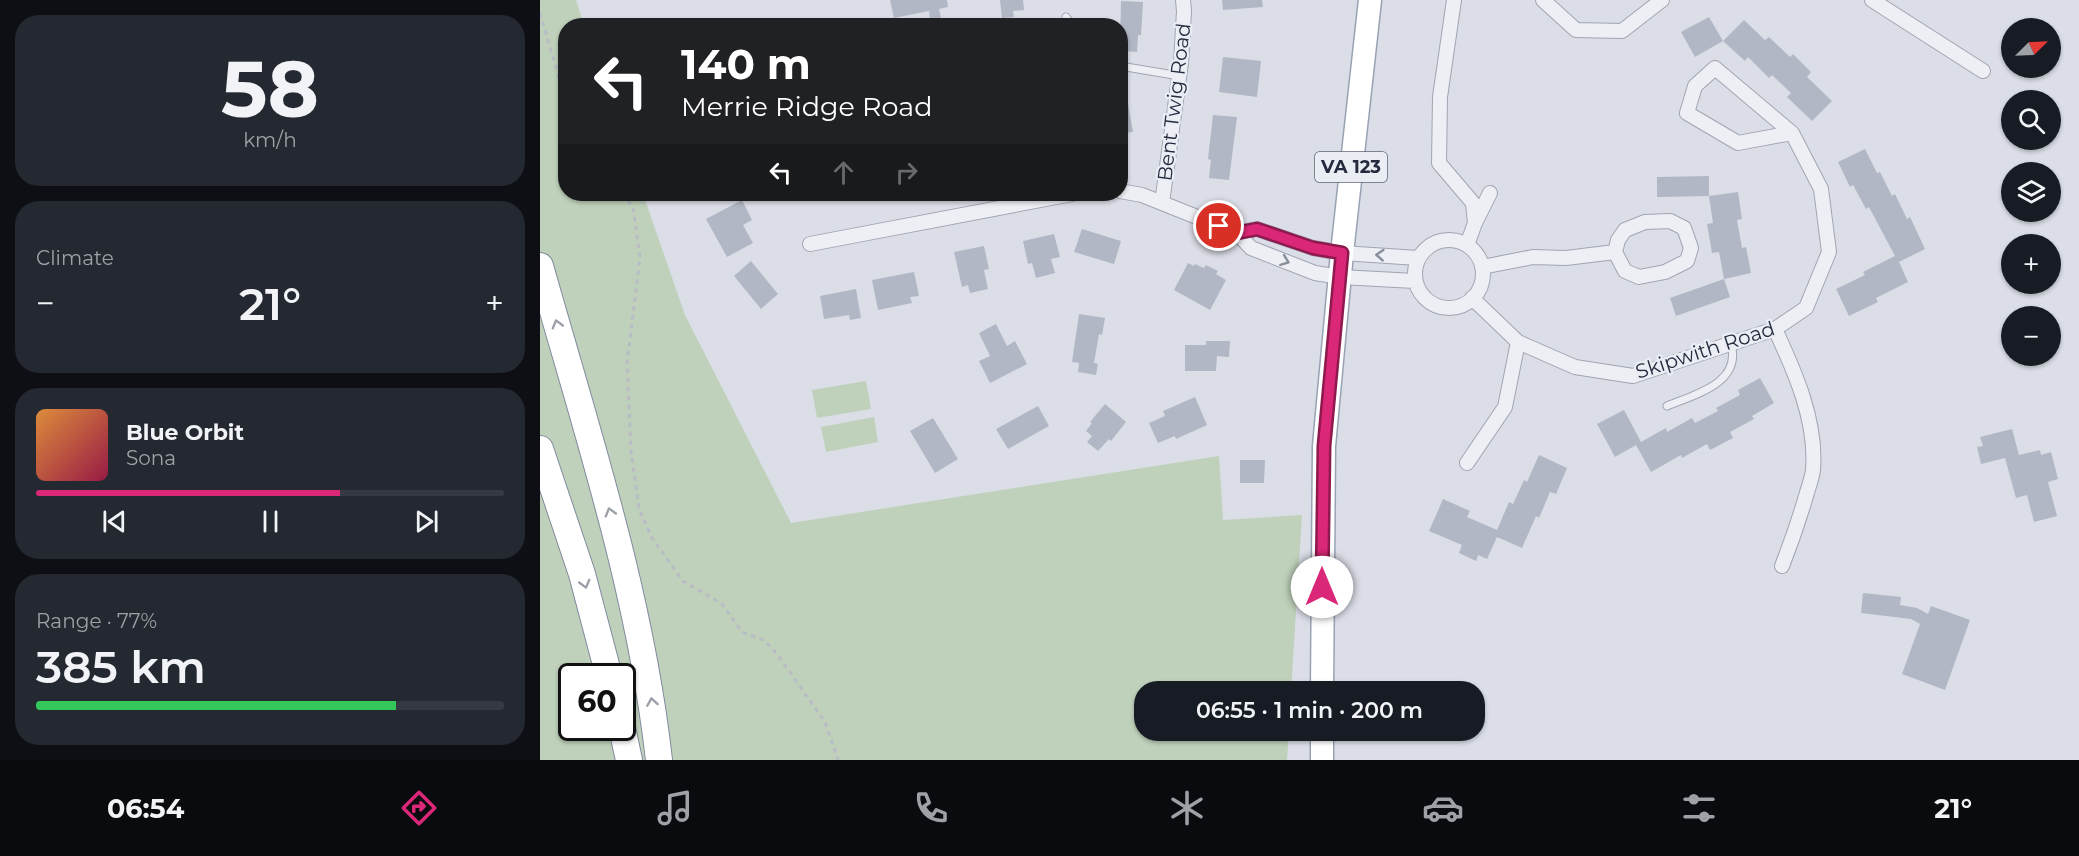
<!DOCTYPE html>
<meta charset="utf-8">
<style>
:root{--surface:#171b24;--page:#242831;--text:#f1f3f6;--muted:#9ea1a6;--line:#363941;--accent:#db2777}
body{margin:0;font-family:Montserrat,sans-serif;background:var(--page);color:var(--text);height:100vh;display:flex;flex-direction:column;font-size:22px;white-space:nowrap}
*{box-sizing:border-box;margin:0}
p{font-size:20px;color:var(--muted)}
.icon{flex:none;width:33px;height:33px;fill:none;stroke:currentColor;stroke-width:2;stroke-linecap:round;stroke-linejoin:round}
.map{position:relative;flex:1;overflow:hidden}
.drawer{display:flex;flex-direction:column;gap:15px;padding:15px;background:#0d0f14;width:540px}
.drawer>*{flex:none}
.guide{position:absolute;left:18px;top:18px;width:570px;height:183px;border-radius:24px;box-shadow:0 2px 4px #0004;background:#202124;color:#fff;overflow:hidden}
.needle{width:39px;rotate:66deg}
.fabs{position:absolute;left:1461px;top:18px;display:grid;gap:12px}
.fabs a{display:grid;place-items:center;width:60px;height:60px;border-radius:50%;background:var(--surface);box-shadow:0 2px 4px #0004;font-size:30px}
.speed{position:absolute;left:18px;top:663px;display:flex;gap:12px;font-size:30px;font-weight:700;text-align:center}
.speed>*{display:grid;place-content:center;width:78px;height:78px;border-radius:50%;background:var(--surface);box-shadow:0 2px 4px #0004;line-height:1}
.speed .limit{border:3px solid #111;border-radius:9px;background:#fff;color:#111}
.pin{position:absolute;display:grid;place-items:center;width:51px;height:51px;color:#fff;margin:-26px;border:3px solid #fff;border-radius:50%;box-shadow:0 2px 6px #0007}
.me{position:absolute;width:66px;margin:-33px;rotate:0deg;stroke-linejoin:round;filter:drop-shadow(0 0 4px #0008)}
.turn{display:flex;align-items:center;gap:21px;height:126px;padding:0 24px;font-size:27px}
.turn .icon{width:78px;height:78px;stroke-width:2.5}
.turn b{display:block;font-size:42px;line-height:51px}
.lanes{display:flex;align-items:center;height:57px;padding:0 24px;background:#0003;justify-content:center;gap:30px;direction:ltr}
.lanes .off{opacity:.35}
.big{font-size:45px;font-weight:600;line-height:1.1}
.drawer .widget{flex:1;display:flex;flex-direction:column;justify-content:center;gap:9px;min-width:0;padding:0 21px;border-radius:24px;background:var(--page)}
.drawer .dial{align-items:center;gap:0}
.dial b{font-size:78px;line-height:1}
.song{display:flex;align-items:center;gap:18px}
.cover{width:72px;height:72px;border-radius:9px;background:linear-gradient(135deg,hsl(30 70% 55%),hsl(340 70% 35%))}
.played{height:6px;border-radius:3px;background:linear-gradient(90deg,var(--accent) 65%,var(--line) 65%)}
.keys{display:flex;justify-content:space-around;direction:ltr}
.heat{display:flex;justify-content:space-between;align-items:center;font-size:33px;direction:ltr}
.charge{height:9px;border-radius:4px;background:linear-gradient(90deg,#34c759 77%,var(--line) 0)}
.trip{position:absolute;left:594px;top:681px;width:351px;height:60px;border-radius:24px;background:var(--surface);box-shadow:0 2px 4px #0004;font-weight:600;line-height:60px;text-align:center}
.tabs{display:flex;height:96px;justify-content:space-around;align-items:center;background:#090b0e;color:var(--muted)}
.tabs .icon{width:42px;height:42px}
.tabs .current{color:var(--accent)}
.tabs b{font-size:27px;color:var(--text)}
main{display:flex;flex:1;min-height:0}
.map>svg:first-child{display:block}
.green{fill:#bfd1bb;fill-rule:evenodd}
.building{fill:#b1b7c4}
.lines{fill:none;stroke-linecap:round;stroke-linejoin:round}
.service-casing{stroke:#a0a5b1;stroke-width:9}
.minor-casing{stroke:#a0a5b1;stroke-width:16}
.primary-casing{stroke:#99a2b3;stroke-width:25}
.motorway-casing{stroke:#818a9e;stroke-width:28}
.path{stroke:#b9bcc5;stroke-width:3;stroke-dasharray:4.5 4.5;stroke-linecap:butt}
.service{stroke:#edeff5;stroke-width:7}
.minor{stroke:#edeff5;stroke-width:14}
.primary{stroke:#fff;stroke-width:22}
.motorway{stroke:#fff;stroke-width:26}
.oneway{stroke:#888d9a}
.oneway2{stroke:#9ca0a8}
.route-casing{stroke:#8e194d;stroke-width:15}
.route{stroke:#db2777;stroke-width:10}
.labels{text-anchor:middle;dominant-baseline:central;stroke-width:4.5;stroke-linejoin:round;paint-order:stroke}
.shield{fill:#eaedf4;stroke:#5f6575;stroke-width:1.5}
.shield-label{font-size:18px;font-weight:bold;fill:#242b3e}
.street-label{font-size:20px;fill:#242b3e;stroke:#eaedf4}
</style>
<main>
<section class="drawer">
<div class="widget dial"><b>58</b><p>km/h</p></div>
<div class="widget"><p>Climate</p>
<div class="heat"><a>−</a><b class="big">21°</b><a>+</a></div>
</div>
<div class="widget">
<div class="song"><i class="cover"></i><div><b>Blue Orbit</b><p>Sona</p></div></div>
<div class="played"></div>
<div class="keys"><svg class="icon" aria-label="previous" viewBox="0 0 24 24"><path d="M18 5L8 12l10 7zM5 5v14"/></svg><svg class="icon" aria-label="pause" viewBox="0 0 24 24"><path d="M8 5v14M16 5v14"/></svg><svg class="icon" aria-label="next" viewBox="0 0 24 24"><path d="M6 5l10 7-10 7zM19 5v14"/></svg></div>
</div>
<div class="widget"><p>Range · 77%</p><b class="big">385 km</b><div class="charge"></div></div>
</section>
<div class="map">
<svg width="1539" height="760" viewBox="0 0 1539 760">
<rect width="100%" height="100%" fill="#dbdee7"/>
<path class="green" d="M0,0h36l8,25 -18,1v168h77l42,121 106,208 428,-67 4,64 79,-5 -11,176 -147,1v38l145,1 -2,29h-747zM32,676h50v52h-50z
M326,381l5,28 -54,9 -5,-28z
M334,417l4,25 -52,10 -5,-25z"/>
<path class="building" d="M350,0h57l1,7 -9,2 2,9 -11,2 -1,-9 -35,7z
M460,0h23l1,10 -11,1 1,6 -12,1z
M682,0h40l1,7 -40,3z
M581,1l22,1 -2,33h-3l-1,17 -17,-1z
M1169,17l14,24 -28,16 -14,-25z
M1204,20l21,20 4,-3 21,20 3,-3 18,18 -4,5 25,24 -20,20 -25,-24 4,-4 -19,-18 -3,3 -21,-21 -3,4 -22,-20z
M683,57l38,4 -4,36 -38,-5z
M584,81l9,51 -13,1v-51z
M673,115l24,2 -8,63 -20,-2 2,-18 -3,-1z
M1325,149l12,24 3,-1 12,24 3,-2 12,25 3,-2 15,32 -26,13 9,20 -32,16 2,4 -29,14 -13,-27 29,-14 -2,-3 32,-16 -26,-49 -3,2 -13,-24 -3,2 -12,-25z
M1169,176v20l-52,1v-20z
M1198,192l4,27 -5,1 5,28 4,-1 5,26 -27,6 -5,-27 -7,1 -5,-29 6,-1 -4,-27z
M202,200l10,20 -9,5 10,18 -26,14 -21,-38z
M542,229l39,12 -7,23 -40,-12z
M514,234l6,23 -9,2 4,14 -19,5 -4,-15 -4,1 -5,-23z
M444,246l5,23 -5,1 4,19 -18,4 -2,-8 -6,2 -8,-35z
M211,261l27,33 -17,15 -27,-33z
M648,263l6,3 1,-2 9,4 2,-3 12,6 -2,3 10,6 -16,30 -36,-20z
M374,272l5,24 -9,1 2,6 -34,7 -6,-30z
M1184,279l6,18 -54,19 -6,-18z
M316,289l5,29 -11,2 -1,-5 -25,4 -4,-23z
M539,314l26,4 -3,17 -3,-1 -5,29 4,1 -2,11 -18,-3 1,-9 -7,-1z
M456,324l11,22 8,-5 12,23 -37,19 -11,-22 11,-5 -11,-23z
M666,341h24l-1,16 -12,-1 -1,15h-31v-26h21z
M1220,378l14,25 -22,13 2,3 -24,13 3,6 -23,12 -3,-6 -25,14 -1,-3 -30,17 -15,-27 -21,12 -18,-33 27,-14 17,32 25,-14 1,4 25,-14 3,5 23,-12 -2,-3 24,-13 -2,-5z
M655,397l12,28 -31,14 -1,-3 -17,7 -9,-20 16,-7 -2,-5z
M565,404l21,18 -15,19 -2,-2 -11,12 -11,-9 5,-6 -6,-5 6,-8 -2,-1z
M498,406l11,20 -41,23 -12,-20z
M393,418l25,41 -23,14 -25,-42z
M1472,429l7,26 21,-5 1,5 10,-3 7,27 -10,3 9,34 -23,6 -7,-27 -11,3 -11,-40 -24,6 -4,-17 6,-1 -3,-9z
M999,455l28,13 -11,26 -6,-2 -11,26 -3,-2 -14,32 -25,-11 -10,22 -9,-4 -2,6 -17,-8 3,-8 -33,-14 14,-32 27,12 -3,6 30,13 12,-28 4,2 11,-24 3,2z
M700,460h25l-1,23h-24z
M1323,593l38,4 -1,8 17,3 11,6 3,-8 39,14 -25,70 -43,-16 18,-50 -9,-5 -50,-6z
M867,688h27v4h-27z"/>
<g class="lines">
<defs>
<path id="service" d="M526,17l6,9
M580,66l60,10
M1127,406c29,-12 75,-23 64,-62"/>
<path id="minor" d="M914,0l-14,97 -1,66 34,40 2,20 -8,22
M1003,0l33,30 46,1 40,-31
M1332,0l111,71
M1175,68l77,65 -54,10 -51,-30 8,-27z
M580,191l22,4 95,38 14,15 64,25 25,4 75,4
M622,203l19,-140 3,-52 -1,-11
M935,223l15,-30
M697,233l20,-4 56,19 29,5 76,5
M875 274a34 34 0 1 1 68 0a34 34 0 1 1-68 0Z
M270,244l262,-50
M942,267l51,-10 33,1 49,-6 10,19 14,6 26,-5 22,-11 4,-13 -7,-20 -14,-7 -25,1 -20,8 -7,10 -3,12
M932,298l46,44 57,25 58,9 142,-47 31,-21 23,-56 -8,-63 -29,-56
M1235,329c20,43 42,92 38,141 -1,9 -5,18 -7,26 -7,24 -15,47 -24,70
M927,463l38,-56 13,-65"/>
<path id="primary" d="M782,692l2,-246 18,-193 28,-253
M782,730v30"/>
<path id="motorway" d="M0,266c46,163 100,325 119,494
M0,449l42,125 27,102
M82,728l7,32"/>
</defs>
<use href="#service" class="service-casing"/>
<use href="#minor" class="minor-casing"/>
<use href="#primary" class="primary-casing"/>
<use href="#motorway" class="motorway-casing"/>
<path class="path" d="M0,13l26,89
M82,194l11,13 7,51 -13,105 4,88 8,58 13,29 31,43 39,23 20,28 22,8 13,14 48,68 13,38"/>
<use href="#service" class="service"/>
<use href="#minor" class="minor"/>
<use href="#primary" class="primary"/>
<use href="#motorway" class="motorway"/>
</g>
<defs><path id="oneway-chevron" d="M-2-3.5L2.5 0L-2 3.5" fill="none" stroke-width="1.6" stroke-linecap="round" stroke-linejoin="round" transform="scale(1.5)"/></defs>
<g class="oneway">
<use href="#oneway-chevron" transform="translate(840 255) rotate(-176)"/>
<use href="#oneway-chevron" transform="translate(745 261) rotate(21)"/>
</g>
<g class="oneway2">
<use href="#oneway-chevron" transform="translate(17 324) rotate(-106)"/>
<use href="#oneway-chevron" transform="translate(70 512) rotate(-106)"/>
<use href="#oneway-chevron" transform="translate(45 584) rotate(75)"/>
<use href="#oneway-chevron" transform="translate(112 702) rotate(-99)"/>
</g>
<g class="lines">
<defs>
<path id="route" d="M679,226l18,7 20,-4 56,19 29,5 -18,193 -2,141"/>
</defs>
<use href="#route" class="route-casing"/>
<use href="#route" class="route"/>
</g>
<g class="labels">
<rect class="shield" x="775" y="152" width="72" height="30" rx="4.5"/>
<g class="shield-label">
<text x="811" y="167">VA 123</text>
</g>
<g class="street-label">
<text transform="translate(634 102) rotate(-83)">Bent Twig Road</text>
<text transform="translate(1165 350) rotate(-18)">Skipwith Road</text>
</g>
</g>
</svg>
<div class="fabs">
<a><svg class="needle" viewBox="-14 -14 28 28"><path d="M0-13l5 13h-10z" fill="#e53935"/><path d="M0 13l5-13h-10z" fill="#9ea1a6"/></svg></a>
<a><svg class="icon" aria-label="search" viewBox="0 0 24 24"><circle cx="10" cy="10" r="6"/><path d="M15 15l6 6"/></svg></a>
<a><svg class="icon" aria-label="layers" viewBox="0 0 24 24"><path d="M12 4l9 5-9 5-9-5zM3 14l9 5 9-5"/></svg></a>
<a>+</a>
<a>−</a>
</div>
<div class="speed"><div class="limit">60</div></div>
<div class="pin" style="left:679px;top:226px;background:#d93025"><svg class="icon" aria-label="arrive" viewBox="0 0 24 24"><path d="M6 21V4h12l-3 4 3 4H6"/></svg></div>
<svg class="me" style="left:782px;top:587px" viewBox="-20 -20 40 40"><circle r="19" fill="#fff"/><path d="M0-13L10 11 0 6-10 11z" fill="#db2777"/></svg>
<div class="trip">06:55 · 1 min · 200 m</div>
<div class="guide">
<div class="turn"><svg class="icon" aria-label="left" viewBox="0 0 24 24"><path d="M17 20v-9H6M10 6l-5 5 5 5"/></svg><div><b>140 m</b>Merrie Ridge Road</div></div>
<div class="lanes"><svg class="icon" aria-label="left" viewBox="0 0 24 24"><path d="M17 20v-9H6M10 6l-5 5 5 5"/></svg><svg class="icon off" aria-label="ahead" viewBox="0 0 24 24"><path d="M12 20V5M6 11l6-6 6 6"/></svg><svg class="icon off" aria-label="right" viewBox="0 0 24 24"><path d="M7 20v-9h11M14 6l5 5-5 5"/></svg></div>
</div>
</div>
</main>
<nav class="tabs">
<b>06:54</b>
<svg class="icon current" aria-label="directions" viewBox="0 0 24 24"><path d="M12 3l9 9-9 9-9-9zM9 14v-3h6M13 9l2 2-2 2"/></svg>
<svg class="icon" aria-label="music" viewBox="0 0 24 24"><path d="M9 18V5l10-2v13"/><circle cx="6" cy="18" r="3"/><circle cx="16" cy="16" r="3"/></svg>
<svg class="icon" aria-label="phone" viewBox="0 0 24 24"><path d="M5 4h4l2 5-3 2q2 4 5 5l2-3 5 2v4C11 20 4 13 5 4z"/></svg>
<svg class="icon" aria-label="climate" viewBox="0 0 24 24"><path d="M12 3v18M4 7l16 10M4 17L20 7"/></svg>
<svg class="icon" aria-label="car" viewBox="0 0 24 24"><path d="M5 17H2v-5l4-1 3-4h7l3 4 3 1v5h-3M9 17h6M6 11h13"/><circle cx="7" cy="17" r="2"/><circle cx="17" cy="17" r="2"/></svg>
<svg class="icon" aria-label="filters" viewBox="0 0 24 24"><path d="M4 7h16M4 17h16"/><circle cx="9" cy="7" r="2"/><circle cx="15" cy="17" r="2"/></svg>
<b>21°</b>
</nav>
